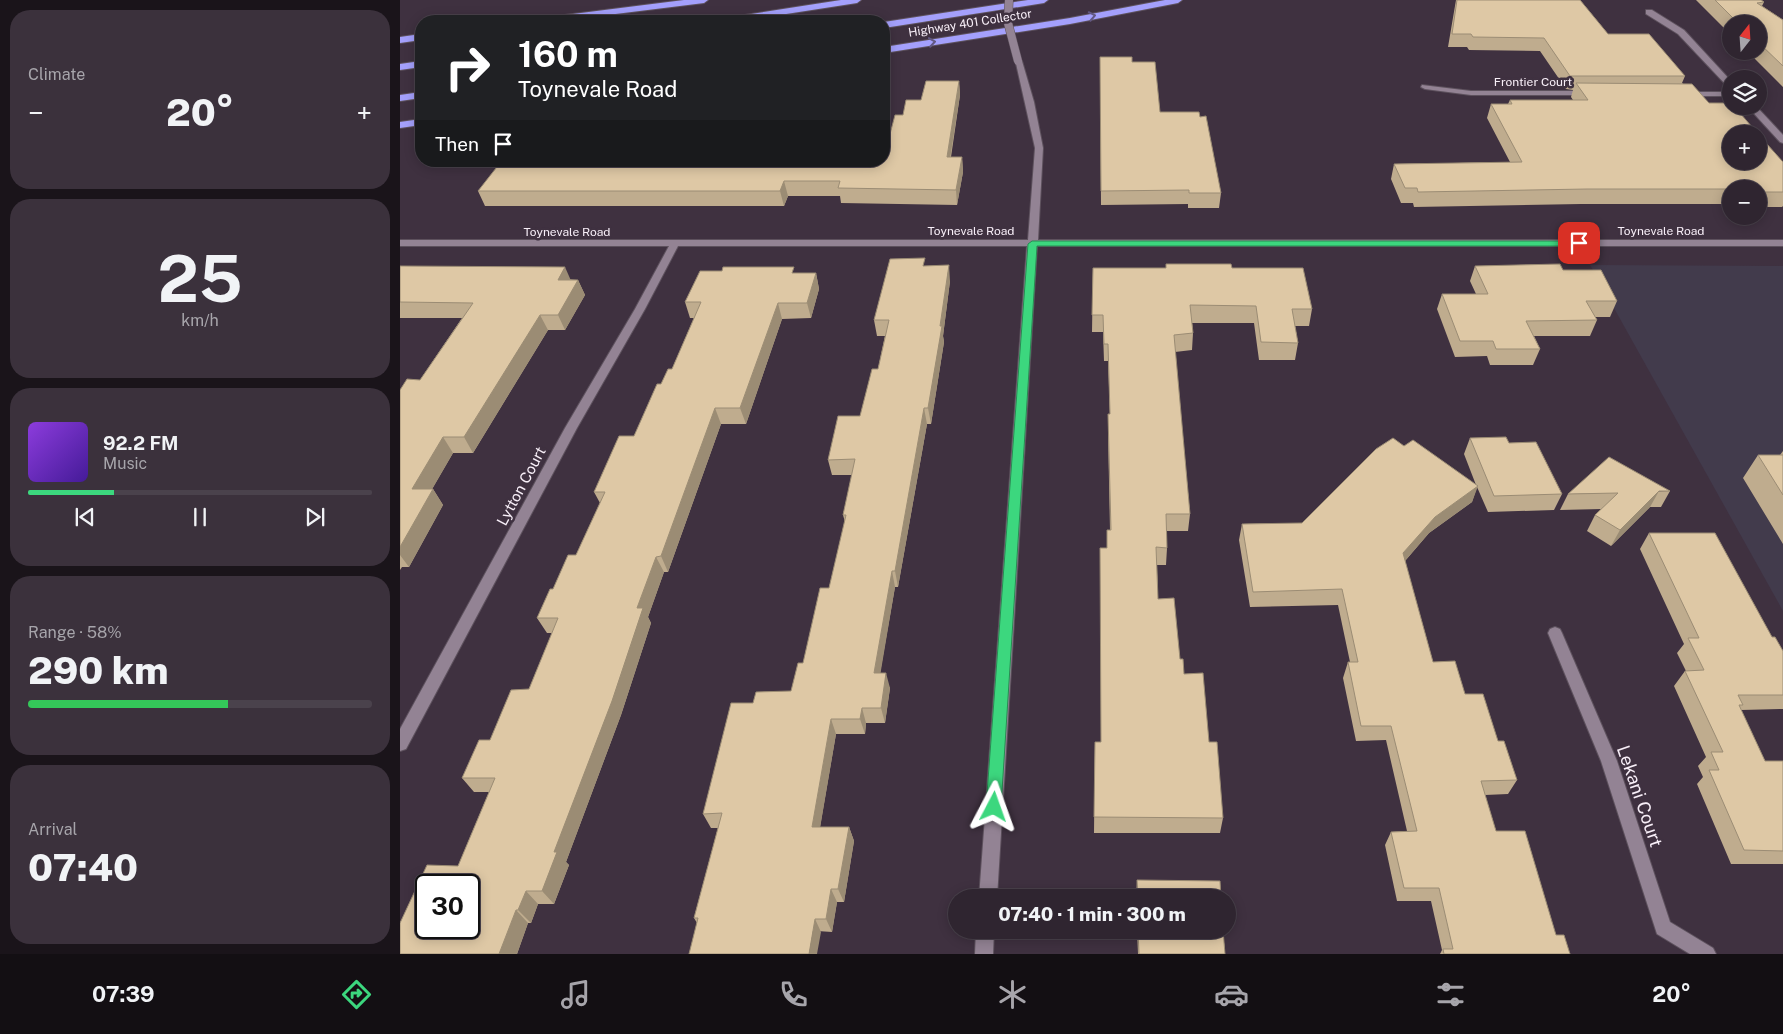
<!DOCTYPE html>
<meta charset="utf-8">
<style>
:root{--surface:#2f2530;--page:#3b313c;--text:#f1f3f6;--muted:#a7a5ab;--line:#4a424c;--accent:#3cd77e}
body{margin:0;font-family:"Public Sans",sans-serif;background:var(--page);color:var(--text);height:100vh;display:flex;flex-direction:column;font-size:19px;white-space:nowrap}
*{box-sizing:border-box;margin:0}
p{font-size:16px;color:var(--muted)}
.icon{flex:none;width:28px;height:28px;fill:none;stroke:currentColor;stroke-width:2;stroke-linecap:round;stroke-linejoin:round}
.map{position:relative;flex:1;overflow:hidden}
.side{display:flex;flex-direction:column;gap:10px;padding:10px;background:#1a141a;width:400px}
.side>*{flex:none}
.banner{position:absolute;left:15px;top:15px;width:475px;height:152px;border-radius:20px;box-shadow:0 2px 12px #0003,0 0 0 1px var(--line);background:#202124;color:#fff;overflow:hidden}
.needle{width:32px;rotate:17deg}
.tools{position:absolute;left:1322px;top:15px;display:grid;gap:10px}
.tools a{display:grid;place-items:center;width:45px;height:45px;border-radius:50%;background:var(--surface);box-shadow:0 2px 12px #0003,0 0 0 1px var(--line);font-size:25px}
.speed{position:absolute;left:15px;top:874px;display:flex;gap:10px;font-size:25px;font-weight:700;text-align:center}
.speed>*{display:grid;place-content:center;width:65px;height:65px;border-radius:50%;background:var(--surface);box-shadow:0 2px 12px #0003,0 0 0 1px var(--line);line-height:1}
.speed .limit{border:2px solid #111;border-radius:8px;background:#fff;color:#111}
.pin{position:absolute;display:grid;place-items:center;width:42px;height:42px;color:#fff;margin:-21px;border-radius:10px;box-shadow:0 2px 8px #0006}
.me{position:absolute;width:55px;margin:-28px;rotate:4deg;stroke-linejoin:round;filter:drop-shadow(0 0 4px #0008)}
.turn{display:flex;align-items:center;gap:18px;height:105px;padding:0 20px;font-size:22px}
.turn .icon{width:65px;height:65px;stroke-width:2.5}
.turn b{display:block;font-size:35px;line-height:42px}
.then{display:flex;align-items:center;height:48px;padding:0 20px;background:#0003;gap:10px;font-size:19px}
.big{font-size:38px;font-weight:800;line-height:1.1}
.side .tile{flex:1;display:flex;flex-direction:column;justify-content:center;gap:8px;min-width:0;padding:0 18px;border-radius:20px;background:var(--page)}
.side .dial{align-items:center;gap:0}
.dial b{font-size:65px;line-height:1}
.song{display:flex;align-items:center;gap:15px}
.cover{width:60px;height:60px;border-radius:8px;background:linear-gradient(135deg,hsl(270 70% 55%),hsl(260 70% 35%))}
.played{height:5px;border-radius:2px;background:linear-gradient(90deg,var(--accent) 25%,var(--line) 25%)}
.keys{display:flex;justify-content:space-around;direction:ltr}
.heat{display:flex;justify-content:space-between;align-items:center;font-size:28px;direction:ltr}
.charge{height:8px;border-radius:4px;background:linear-gradient(90deg,#34c759 58%,var(--line) 0)}
.trip{position:absolute;left:548px;top:889px;width:288px;height:50px;border-radius:25px;background:var(--surface);box-shadow:0 2px 12px #0003,0 0 0 1px var(--line);font-weight:800;line-height:50px;text-align:center}
.tab-bar{display:flex;height:80px;justify-content:space-around;align-items:center;background:#130f13;color:var(--muted)}
.tab-bar .icon{width:35px;height:35px}
.tab-bar .current{color:var(--accent)}
.tab-bar b{font-size:22px;color:var(--text)}
main{display:flex;flex:1;min-height:0}
.map>svg:first-child{display:block}
.education{fill:#423b4c}
.lines{fill:none;stroke-linecap:round;stroke-linejoin:round}
.street-casing{stroke:#5d515d;stroke-width:2}
.highway-casing{stroke:#5d515d;stroke-width:2}
.street{fill:#938394;fill-rule:evenodd}
.highway{fill:#a4a0fc;fill-rule:evenodd}
.street-bridge-casing{stroke:#5d515d;stroke-width:9;stroke-linecap:butt}
.street-bridge{stroke:#938394;stroke-width:8}
.wall{fill:#bfac8e}
.shaded-wall{fill:#9b8c74}
.building{fill:#dec8a5;stroke:#9b8c74;fill-rule:evenodd}
.oneway{stroke:#625882}
.route{fill:#3cd77e;stroke:#278c52}
.labels{text-anchor:middle;dominant-baseline:central;stroke-width:5;stroke-linejoin:round;paint-order:stroke}
.far-street-label{font-size:12px;fill:#f8eff8;stroke:#3f3140}
.street-label{font-size:15px;fill:#f8eff8;stroke:#3f3140}
.near-street-label{font-size:18px;fill:#f8eff8;stroke:#3f3140}
</style>
<main>
<section class="side">
<div class="tile"><p>Climate</p>
<div class="heat"><a>−</a><b class="big">20°</b><a>+</a></div>
</div>
<div class="tile dial"><b>25</b><p>km/h</p></div>
<div class="tile">
<div class="song"><i class="cover"></i><div><b>92.2 FM</b><p>Music</p></div></div>
<div class="played"></div>
<div class="keys"><svg class="icon" aria-label="previous" viewBox="0 0 24 24"><path d="M18 5L8 12l10 7zM5 5v14"/></svg><svg class="icon" aria-label="pause" viewBox="0 0 24 24"><path d="M8 5v14M16 5v14"/></svg><svg class="icon" aria-label="next" viewBox="0 0 24 24"><path d="M6 5l10 7-10 7zM19 5v14"/></svg></div>
</div>
<div class="tile"><p>Range · 58%</p><b class="big">290 km</b><div class="charge"></div></div>
<div class="tile"><p>Arrival</p><b class="big">07:40</b></div>
</section>
<div class="map">
<svg width="1383" height="954" viewBox="0 0 1383 954">
<rect width="100%" height="100%" fill="#3f3140"/>
<path class="education" d="M1190,265l193,1v345z"/>
<g class="lines">
<defs>
<path id="street" d="M1246,10h6l32,20 47,51v6h-3l-50,-53 -32,-20z
M615,59l7,2 12,41 9,46 -5,92h745v6h-746l-40,652h-18l48,-652h-349l-33,63 -68,119 -171,321 -6,2v-22l165,-301 70,-119 34,-63h-269v-6h628l7,-92z
M1022,85l49,6h118l4,2 -4,2h-118l-46,-6 -4,-2z
M1281,92h50v4h-50z
M1347,106h9l27,29v8l-3,-1z
M1155,627l5,2 2,4 55,128 53,161 43,26 3,6h-26l-33,-20 -56,-173 -53,-128 2,-4z
M576,930h18l-1,24h-18z"/>
<path id="highway" d="M284,0h24l-4,3 -145,18h-22l4,-3z
M441,0h20l-4,3 -116,18h-19l4,-3z
M628,0h20l-4,3 -160,25v-6z
M765,0h17l-4,3 -108,21 -186,29v-6l186,-29z
M21,34v6l-21,3v-6z
M21,61v6l-21,3v-6z
M21,92v6l-21,3v-6z
M21,119v6l-21,3v-6z"/>
</defs>
<use href="#street" class="street-casing"/>
<use href="#highway" class="highway-casing"/>
<use href="#street" class="street"/>
<use href="#highway" class="highway"/>
<defs>
<path id="street-bridge" d="M609,0l-1,23 10,38"/>
</defs>
<use href="#street-bridge" class="street-bridge-casing"/>
<use href="#street-bridge" class="street-bridge"/>
</g>
<path class="wall" d="M1056,0h124l28,34 77,42 -3,7 27,20 74,59v44l-1,1h-23v-18h-28v18h-6l-2,-3h-142l-167,3 -1,-4h-12l-10,-24 3,-15 116,-2 -23,-44 4,-14h17l2,-4h63l-2,-3 2,-7 -7,-1 -26,-38 -71,-1 -2,-3h-19z
M1296,0h65l3,2 -2,4 21,14v67l-36,-36h12v-27h-28v11z
M700,57l32,5 28,50 40,5 21,76 -2,15h-31v-4l-87,1z
M559,81l1,14 -9,62h11l1,15 -6,33 -116,-2 -1,-7h-52l-4,10h-299l-7,-15 173,-27 233,-3 19,-46 18,-15z
M766,264l66,4 80,41 -3,17h-14l3,17 -3,17h-36l-5,-37h-62l1,10 -1,17 -17,2 15,162 -2,17h-21v17l-1,17h-9l1,34 26,75 25,68 14,76 -3,15h-126l1,-91h6l6,-194 3,-18 -2,-98v-18h2l-2,-53h-4l-1,-29h-11l1,-64h73z
M0,266l178,14 7,15 -20,35h-17l-75,123h-20l-21,36h1l10,16 -34,62h-7l-2,3v-180l20,-10 42,-62h-62z
M526,266l24,15 -7,55 1,6 -13,82h-4l-29,163h-3l-15,86 10,15 -5,35h-19l-1,11h-29l-16,93h29l5,14 -10,61h-7l-5,30 -135,-9 -3,-5 24,-90h-7l-8,-14 50,-111 38,-12 12,-28 26,-75 16,-66 -2,-7 9,-40h-20l-4,-15 32,-44 18,-47 7,-33h-8l-3,-16z
M1075,266l88,4 54,31 -7,16h-15l2,3 -7,16h-56l6,13 -7,16h-43l-3,-9 -32,1 -18,-48 5,-15h34l-6,-13z
M396,273h20l3,16 -8,29 -29,1 -36,105h-25l-53,148h-4l-16,45 3,6 -30,92 -55,147 3,3 -15,39h-16l-7,19h-3l-11,31h-117l58,-88 31,-74h-15l-12,-14 67,-89 23,-56h-5l-10,-15 39,-63 24,-52 -6,-11 40,-56 27,-52 11,-15 22,-51h-4l-5,-16z
M1070,438l39,5 53,51 -8,16 -66,2 -11,-25 -5,15 -43,31 -24,28 28,101 32,32 33,47 19,39 -9,14 -23,1 11,36 60,104 14,19h-130l2,-4 -11,-49h-34l-12,-56 6,-13 16,-1 -21,-91 -30,1 -13,-63 5,-16h2l-12,-57 -88,2 -11,-67 3,-16 60,-1 102,-77 72,39 -12,-31z
M1383,451v93l-40,-66 15,-23h22z
M1270,491l-9,16h-11l-39,39 -24,-15 8,-16 7,-6 -42,1 8,-16z
M1249,533l123,104 11,14v58l-42,1 24,51h18v103h-52l-34,-80 6,-7 -5,-11 8,-9 -32,-71 11,-15h1l-9,-18 7,-9 -44,-95z
M737,880l84,18h-85z
M737,930h86l2,24h-87z"/>
<path class="shaded-wall" d="M559,81l1,14 -12,77 -1,-15z
M562,157l1,15 -6,33 -1,-15z
M384,181l4,15 -4,10 -4,-15z
M549,265l1,16 -7,55 1,6 -13,82 -3,-16z
M165,267l7,16 -14,-3z
M416,273l3,16 -8,29 -4,-15z
M178,280l7,15 -20,35 -7,-15z
M378,303l4,16 -36,105 -6,-16z
M140,315l8,15 -75,123 -9,-16z
M315,408l6,16 -53,148 -7,-16z
M524,408l3,16 -29,163 -3,-16z
M43,437l10,16 -30,52 -11,-16z
M1078,486l-6,16 -43,31 -31,36 5,-16 32,-36z
M33,489l10,16 -34,62 -9,-12v-8z
M1259,491l-9,16 -39,39 9,-16z
M256,557l8,15 -16,45 3,6 -30,92 -55,147 3,3 -15,39 -12,-13 12,-39 83,-244z
M492,571l3,16 -17,101 -4,-15z
M486,673l4,15 -5,35 -4,-15z
M462,708l4,15 -1,11 -5,-15z
M431,719l5,15 -18,106 -6,-13z
M449,827l5,14 -10,61 -6,-13z
M431,889l6,13 -5,30 -6,-13z
M126,891l12,13 -7,19 -13,-13z
M116,910l12,13 -11,31h-18z
M415,919l6,13 -4,22h-8z"/>
<path class="building" d="M1057,0h123l28,34h41l36,42h-115l-26,-38 -71,-1 -2,-3h-19z
M1315,0h46l3,2 -7,1 26,17v46l-24,-23v-19h-20z
M700,57h32v5h23l5,50h39l1,5 6,-1 15,77h-32v-3l-88,1z
M526,81h33l-12,76h15l-6,33 -118,-2 2,-7h-56l-4,10h-302l22,-28 151,1 1,-3h232v-4l11,-42h8l3,-15h15z
M1176,83l116,1 17,19h22v3h3l24,28h-27v27h28v-26l24,27v30h-24v-3h-28v1v-1h-144l-169,3 -1,-4h-12l-11,-24 128,-2 -31,-58h21l-2,-4h78z
M525,258l-2,8 26,-1 -9,61h2l-14,82h-4l-29,163h-3l-18,102h12l-5,35h-19l-2,11h-29l-19,108h37l-11,62h-7l-5,30h-11l-6,35h-120l9,-36h-4l28,-105 -19,1 28,-111h22l3,-11 35,-1 7,-28h5l17,-75h9l17,-73h-3l12,-56 -27,1 10,-44h22l12,-47h6l11,-49h-15l16,-61z
M766,264h65l1,4h71l9,41h-20l6,34 -37,-1 -5,-36 -66,-1 3,28 -19,2 16,179h-24l1,34 -11,-1 2,52 16,-1 6,61h3l1,15 19,-1 6,69h8l6,76 -129,-1 1,-75h6l-1,-194h7v-18h4l-3,-116h2l-2,-70h-4l-1,-29h-11l1,-47h73z
M1160,264l3,6h38l16,31h-31l11,19 -71,1 14,28h-44l-3,-8h-33l-18,-47h46l-13,-28z
M0,266l165,1 -7,13h20l-20,35h-18l-76,122h-21l-31,52h21l-33,58v-157l7,-11 13,1 53,-77 -73,-1z
M323,267h71l-2,6h24l-9,30h-29l-38,105h-25l-54,148 -5,1 -19,51h6l-31,93 -58,151h3l-15,39h-16l-8,19h-2l-17,44h-99v-31l27,-58 31,1 37,-88h-33l17,-38h11l21,-50 18,-1 29,-71h-21l13,-29h3l15,-34h8l29,-63h-11l25,-56h15l23,-52h4l7,-15h4l29,-67h-16l15,-31h22zM26,885h43v43h-43z
M1106,437l3,6 27,-1 26,52 -68,2 -24,-58z
M993,438l11,8 9,-6 65,46 -43,31 -32,36 30,109 22,-1 10,33h18l15,47h6l13,39 -36,1 15,50h29l31,104h8l6,19h-126l-1,-5h10l-14,-61h-35l-13,-56 26,-1 -26,-105h-30l-13,-64h10l-16,-73 -89,3 -11,-68 60,-1 74,-74z
M1358,455h25v40z
M1209,457l61,34h-11l-39,39 -25,-15 23,-22 -50,1z
M1249,533h66l57,104h3l8,14v44h-45l5,10h-4l26,56h18v90l-39,-1 -35,-80h10l-8,-18h12l-38,-81 19,-1 -16,-32h11z
M737,880l83,1 1,17h-83z
M738,930h85l2,24h-86z"/>
<defs><path id="oneway-chevron" d="M-2-3.5L2.5 0L-2 3.5" fill="none" stroke-width="1.6" stroke-linecap="round" stroke-linejoin="round" transform="scale(1.25)"/></defs>
<g class="oneway">
<use href="#oneway-chevron" transform="translate(692 16) rotate(-11)"/>
<use href="#oneway-chevron" transform="translate(532 42) rotate(-9)"/>
</g>
<path class="route" d="M632,241h547l4,2 -4,3h-542l-36,561 -2,5 -5,2 -5,-2 -3,-5 42,-563z"/>
<g class="labels">
<g class="far-street-label">
<text transform="translate(570 23) rotate(-9)">Highway 401 Collector</text>
<text x="1133" y="82">Frontier Court</text>
<text x="571" y="231">Toynevale Road</text>
<text x="1261" y="231">Toynevale Road</text>
<text x="167" y="232">Toynevale Road</text>
</g>
<g class="street-label">
<text transform="translate(121 486) rotate(-62)">Lytton Court</text>
</g>
<g class="near-street-label">
<text transform="translate(1240 796) rotate(71)">Lekani Court</text>
</g>
</g>
</svg>
<div class="tools">
<a><svg class="needle" viewBox="-14 -14 28 28"><path d="M0-13l5 13h-10z" fill="#e53935"/><path d="M0 13l5-13h-10z" fill="#a7a5ab"/></svg></a>
<a><svg class="icon" aria-label="layers" viewBox="0 0 24 24"><path d="M12 4l9 5-9 5-9-5zM3 14l9 5 9-5"/></svg></a>
<a>+</a>
<a>−</a>
</div>
<div class="speed"><div class="limit">30</div></div>
<div class="pin" style="left:1179px;top:243px;background:#d93025"><svg class="icon" aria-label="arrive" viewBox="0 0 24 24"><path d="M6 21V4h12l-3 4 3 4H6"/></svg></div>
<svg class="me" style="left:594px;top:807px" viewBox="-20 -20 40 40"><path d="M0-17L14 15 0 8-14 15z" fill="#3cd77e" stroke="#fff" stroke-width="4"/></svg>
<div class="trip">07:40 · 1 min · 300 m</div>
<div class="banner">
<div class="turn"><svg class="icon" aria-label="right" viewBox="0 0 24 24"><path d="M7 20v-9h11M14 6l5 5-5 5"/></svg><div><b>160 m</b>Toynevale Road</div></div>
<div class="then">Then<svg class="icon" aria-label="arrive" viewBox="0 0 24 24"><path d="M6 21V4h12l-3 4 3 4H6"/></svg></div>
</div>
</div>
</main>
<nav class="tab-bar">
<b>07:39</b>
<svg class="icon current" aria-label="directions" viewBox="0 0 24 24"><path d="M12 3l9 9-9 9-9-9zM9 14v-3h6M13 9l2 2-2 2"/></svg>
<svg class="icon" aria-label="music" viewBox="0 0 24 24"><path d="M9 18V5l10-2v13"/><circle cx="6" cy="18" r="3"/><circle cx="16" cy="16" r="3"/></svg>
<svg class="icon" aria-label="phone" viewBox="0 0 24 24"><path d="M5 4h4l2 5-3 2q2 4 5 5l2-3 5 2v4C11 20 4 13 5 4z"/></svg>
<svg class="icon" aria-label="climate" viewBox="0 0 24 24"><path d="M12 3v18M4 7l16 10M4 17L20 7"/></svg>
<svg class="icon" aria-label="car" viewBox="0 0 24 24"><path d="M5 17H2v-5l4-1 3-4h7l3 4 3 1v5h-3M9 17h6M6 11h13"/><circle cx="7" cy="17" r="2"/><circle cx="17" cy="17" r="2"/></svg>
<svg class="icon" aria-label="filters" viewBox="0 0 24 24"><path d="M4 7h16M4 17h16"/><circle cx="9" cy="7" r="2"/><circle cx="15" cy="17" r="2"/></svg>
<b>20°</b>
</nav>
